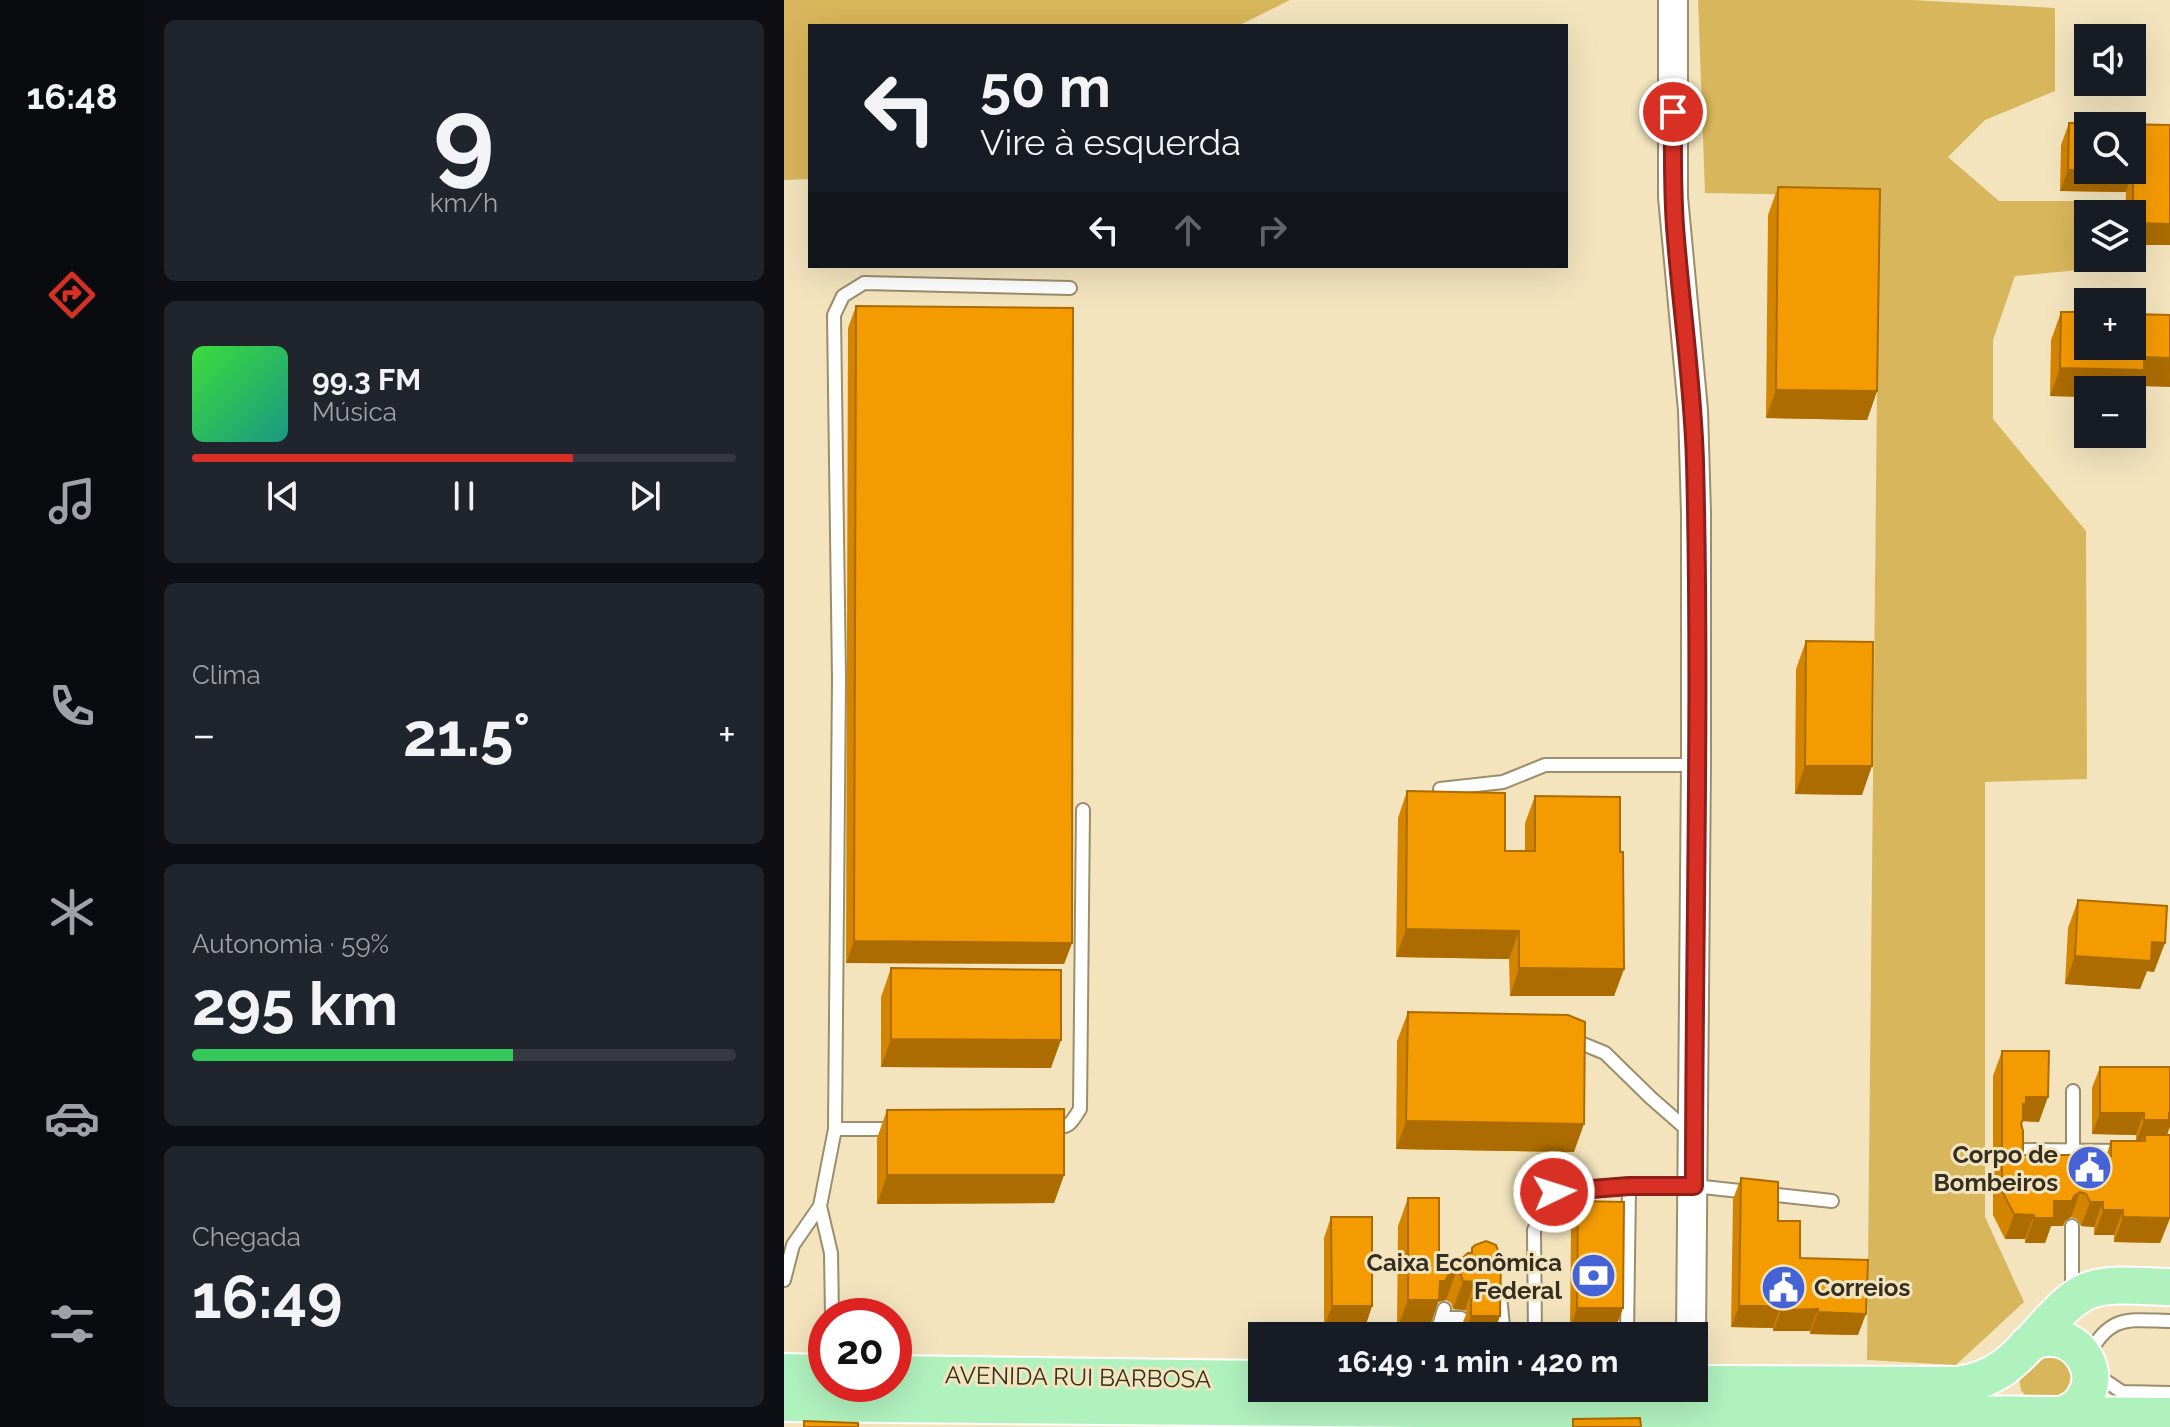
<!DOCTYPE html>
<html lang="pt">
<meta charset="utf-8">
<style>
:root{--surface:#171b24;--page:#20242c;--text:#f1f3f6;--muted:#9ea1a6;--line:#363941;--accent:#d93025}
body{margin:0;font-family:Raleway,sans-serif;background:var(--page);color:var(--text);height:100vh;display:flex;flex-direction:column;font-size:30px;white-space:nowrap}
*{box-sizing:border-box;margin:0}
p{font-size:26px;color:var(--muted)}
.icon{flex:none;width:44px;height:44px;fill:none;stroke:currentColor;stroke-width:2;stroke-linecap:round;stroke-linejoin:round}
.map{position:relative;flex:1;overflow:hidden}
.side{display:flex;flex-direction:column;gap:20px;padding:20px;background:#0d0f14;width:640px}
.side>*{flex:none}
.banner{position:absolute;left:24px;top:24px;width:760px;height:244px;border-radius:0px;box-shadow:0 8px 32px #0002;background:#171b24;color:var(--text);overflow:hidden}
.controls{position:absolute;left:1290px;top:24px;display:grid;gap:16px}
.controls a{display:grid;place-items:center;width:72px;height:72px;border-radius:0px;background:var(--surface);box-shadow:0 8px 32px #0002;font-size:40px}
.speed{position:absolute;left:24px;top:1298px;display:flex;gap:16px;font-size:40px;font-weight:700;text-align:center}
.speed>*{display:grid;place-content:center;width:104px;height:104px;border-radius:50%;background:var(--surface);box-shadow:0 8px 32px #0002;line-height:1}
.speed .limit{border:12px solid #d22;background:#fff;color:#111}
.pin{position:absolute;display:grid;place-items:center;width:68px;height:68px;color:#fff;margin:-34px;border:4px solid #fff;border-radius:50%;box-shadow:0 2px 8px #0007}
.me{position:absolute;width:88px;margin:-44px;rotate:86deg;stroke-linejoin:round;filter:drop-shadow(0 0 6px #0008)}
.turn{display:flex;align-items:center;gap:28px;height:168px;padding:0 40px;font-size:36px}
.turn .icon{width:104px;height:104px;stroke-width:2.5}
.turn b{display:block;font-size:56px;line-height:68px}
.lanes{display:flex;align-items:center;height:76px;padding:0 40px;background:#0003;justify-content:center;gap:40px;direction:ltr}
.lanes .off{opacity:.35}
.big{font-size:60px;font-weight:700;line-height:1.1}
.side .widget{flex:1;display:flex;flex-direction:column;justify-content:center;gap:12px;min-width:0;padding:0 28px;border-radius:12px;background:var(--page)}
.side .dial{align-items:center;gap:0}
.dial b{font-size:104px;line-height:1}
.song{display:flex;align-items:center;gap:24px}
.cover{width:96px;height:96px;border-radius:12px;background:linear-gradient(135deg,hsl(120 70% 55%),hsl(170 70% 35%))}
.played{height:8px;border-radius:4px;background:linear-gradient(90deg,var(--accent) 70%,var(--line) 70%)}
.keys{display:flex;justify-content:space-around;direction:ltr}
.heat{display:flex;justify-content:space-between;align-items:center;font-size:44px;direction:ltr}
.charge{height:12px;border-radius:6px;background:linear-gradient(90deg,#34c759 59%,var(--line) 0)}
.trip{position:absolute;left:464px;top:1322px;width:460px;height:80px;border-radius:0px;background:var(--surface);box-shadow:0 8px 32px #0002;font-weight:700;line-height:80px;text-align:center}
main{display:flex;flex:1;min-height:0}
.tab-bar{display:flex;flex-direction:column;width:144px;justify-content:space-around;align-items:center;background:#090b0e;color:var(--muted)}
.tab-bar .icon{width:56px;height:56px}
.tab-bar .selected{color:var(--accent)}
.tab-bar b{font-size:36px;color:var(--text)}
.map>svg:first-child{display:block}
.green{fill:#d8b65c}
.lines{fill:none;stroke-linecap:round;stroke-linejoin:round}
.service-casing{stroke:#9c8e6a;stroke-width:16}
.tertiary-casing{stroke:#9c8e6a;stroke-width:32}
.primary-casing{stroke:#fff;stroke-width:40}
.service{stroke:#fff;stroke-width:12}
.tertiary{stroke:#fff;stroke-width:28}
.primary{stroke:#b0f2be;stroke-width:36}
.wall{fill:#d38502}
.shaded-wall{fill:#ac6c01}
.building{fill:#f59b02;stroke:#ac6c01;stroke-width:2}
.route-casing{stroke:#8d1f18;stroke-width:20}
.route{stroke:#d93025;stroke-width:14}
.labels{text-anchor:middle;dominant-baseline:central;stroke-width:6;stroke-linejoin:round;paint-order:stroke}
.poi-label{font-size:24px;font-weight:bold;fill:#352f21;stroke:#f3e4be;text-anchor:end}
.street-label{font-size:24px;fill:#352f21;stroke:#f3e4be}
</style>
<main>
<nav class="tab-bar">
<b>16:48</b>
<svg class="icon selected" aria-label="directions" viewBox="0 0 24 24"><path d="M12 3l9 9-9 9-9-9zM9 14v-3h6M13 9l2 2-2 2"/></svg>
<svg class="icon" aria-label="music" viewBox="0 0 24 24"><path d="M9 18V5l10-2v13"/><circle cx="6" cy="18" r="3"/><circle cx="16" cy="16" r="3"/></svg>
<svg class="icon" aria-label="phone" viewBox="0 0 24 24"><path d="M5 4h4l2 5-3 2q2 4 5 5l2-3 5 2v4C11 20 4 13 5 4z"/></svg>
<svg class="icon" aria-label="climate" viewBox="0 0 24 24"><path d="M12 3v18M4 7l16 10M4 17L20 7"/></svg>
<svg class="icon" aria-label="car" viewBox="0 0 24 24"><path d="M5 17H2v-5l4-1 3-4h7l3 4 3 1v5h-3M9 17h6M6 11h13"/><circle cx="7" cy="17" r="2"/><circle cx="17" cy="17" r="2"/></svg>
<svg class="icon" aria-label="filters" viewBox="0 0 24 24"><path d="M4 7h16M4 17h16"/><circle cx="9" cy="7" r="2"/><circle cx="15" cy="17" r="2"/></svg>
</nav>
<section class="side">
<div class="widget dial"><b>9</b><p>km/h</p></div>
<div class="widget">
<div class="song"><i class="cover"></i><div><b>99.3 FM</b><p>Música</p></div></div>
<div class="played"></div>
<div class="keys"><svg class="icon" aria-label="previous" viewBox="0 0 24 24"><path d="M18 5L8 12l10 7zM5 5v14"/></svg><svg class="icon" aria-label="pause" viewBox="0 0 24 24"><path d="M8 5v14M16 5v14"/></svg><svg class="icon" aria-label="next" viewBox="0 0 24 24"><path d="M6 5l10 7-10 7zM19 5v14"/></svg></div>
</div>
<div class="widget"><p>Clima</p>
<div class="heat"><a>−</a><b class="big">21.5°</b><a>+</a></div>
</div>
<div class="widget"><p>Autonomia · 59%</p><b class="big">295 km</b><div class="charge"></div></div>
<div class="widget"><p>Chegada</p><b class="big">16:49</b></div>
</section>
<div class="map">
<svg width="1386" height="1427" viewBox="0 0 1386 1427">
<rect width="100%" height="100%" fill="#f3e4be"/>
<path class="green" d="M0,0h506l-52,26h-428v153l-26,1z
M914,0h214l143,8v83l-70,29 -37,37 51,44h94l1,13h-6v44h10l1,10 -84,8 -22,64v79l93,112 1,248 -102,3v435l39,85 -68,63 -89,-5 12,-1164 -174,-3z
M1256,1349l34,11v36l-45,4 -8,-10 -2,-12z"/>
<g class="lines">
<defs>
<path id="service" d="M656,789l63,-7 42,-17h151
M787,1039l34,14 46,45 40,35
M267,1128c18,0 20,-4 29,-19l3,-299
M51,1129h58
M1237,1150l102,1
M1289,1156v-65
M36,1206l11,47 1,63
M0,1280l9,-35 27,-39 15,-77 4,-450 -5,-364 9,-19 21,-13 206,5
M1288,1295v-69
M716,1296l4,40
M658,1318h19
M652,1336l8,-27
M751,1336l-1,-106 20,-38 75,-6
M843,1336l2,-150h65l138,15
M1304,1356c22,-42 40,-36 82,-35
M1311,1374l27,18 48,1"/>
<path id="tertiary" d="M889,0v197l20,213 3,103v252l-5,571"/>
<path id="primary" d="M1244,1344c6,-3 12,-6 18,-6 33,-3 57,34 37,62 -5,8 -12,11 -20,15
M0,1372l42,1
M110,1374l368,5
M910,1384l263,1c49,-6 66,-36 98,-69 10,-10 21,-21 35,-26 24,-8 55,-3 80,-3
M0,1403l1386,13"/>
</defs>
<use href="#service" class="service-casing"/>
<use href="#tertiary" class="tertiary-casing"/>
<use href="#primary" class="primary-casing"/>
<use href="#service" class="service"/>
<use href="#tertiary" class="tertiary"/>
<use href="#primary" class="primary"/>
</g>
<path class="wall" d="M1285,123l101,2v120h-38v-31h-7l1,-22 -66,-1 1,-46z
M994,187l99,204 -10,29 -101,-2 2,-203z
M72,306l216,637 -8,21 -218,-1 2,-635z
M1277,312l77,74 -5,12 -45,-8v7l-38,-1 1,-56z
M1022,641l56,154 -67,-1 1,-125z
M623,791l98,60h20v-28l10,-27 85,56 4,117 -10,27h-104l-1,-37 -113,-2 2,-139z
M1294,900l76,72 -7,-1 -7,18 -75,-5 3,-56z
M107,968l160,100 -170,-1v-70z
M624,1012l166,140 -178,-3 1,-108z
M1218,1051l37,71 -16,-1 -2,4 2,30 60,9 23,-8 5,-15h25v-6l-44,-1v-46l8,-21 67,68 3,83 -10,25 -46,-1v-7h-20v-8l-13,-1 -4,-7 -6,-2 -6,4 -2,5h-12l-6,17h-20v-4h-20l-12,-24v-139z
M103,1110l177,65 -10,28 -177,1v-66z
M957,1178l37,43 22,37 58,77 -48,-1v-3h-37v-3l-42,-1 2,-128z
M624,1198l31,54 12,8 8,1 11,-8 2,-5 21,88h-32v-9l6,-15 -2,-2 -12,-1 -2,-6 -5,-3 -8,2 -9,27h-32l1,-103z
M794,1201l45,107 -8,21h-45l1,-107z
M547,1217l41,89 -7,21h-41v-89z"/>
<path class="shaded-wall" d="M1284,170l65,1 -7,21 -66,-1z
M1349,223l37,1v21h-38z
M1360,357l26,1v29l-32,-1 -5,12h-1v-8h-44v7l-38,-1 10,-28z
M992,390l101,1 -10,29 -101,-2z
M1021,766h67l-10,29 -67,-1z
M622,929l113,2 -10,28 -113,-2z
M70,941l218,2 -8,21 -218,-1z
M1368,942l13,1 -11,29 -7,-1 -7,18 -75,-5 10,-28z
M735,968l105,1 -10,27h-104z
M107,1039l170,1 -10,28 -170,-1z
M1242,1097h22l-9,25 -16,-1 -9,8z
M1316,1113h44l-8,22 -44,-1z
M1386,1113v14l-3,8h-22l-3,7h-6l8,-22z
M622,1121l178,3 -10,28 -178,-3z
M103,1175h177l-10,28 -177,1z
M1296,1192l-9,25 -6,4 -2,5h-12l-6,17h-20l9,-25 20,-17 20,-5z
M1306,1202h13l-9,25 -13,-1z
M1319,1210h20l-9,25h-20z
M1230,1214l20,1 -9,24h-20z
M1339,1217l47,1 -10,25 -46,-1z
M672,1272l-10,28 -8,2 -9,27h-32l11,-29 32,-19 9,-7z
M679,1281l12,1 -10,28 -12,-1z
M548,1306h40l-7,21h-41z
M955,1306h42l-8,22 -42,-1z
M793,1308h46l-8,21h-45z
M1034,1309l-8,22h-37l8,-21z
M1034,1312l48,2 -8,21 -48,-1z
M687,1316h29l-7,20h-29z"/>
<path class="building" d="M1285,123l101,2v99l-37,-1v-52l-45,-1h44v-44h-44v44h-20z
M994,187l102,2 -3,202 -101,-1z
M72,306l217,2 -1,635 -218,-2z
M1277,312h27v34h44v-32l38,1v43l-26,-1v13l-84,-2z
M1022,641l67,1 -1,124h-67z
M623,791l98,2v58h30v-55l85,1v55h3l1,117 -105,-1v-37l-113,-2z
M1294,900l89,6 -2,37 -13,-1 -1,19 -76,-5z
M107,968l170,2v70l-170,-1z
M624,1012l160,3 17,7 -1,102 -178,-3z
M1218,1051h47l-1,46h-22v7h-3v15l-2,5 2,7v24h50l4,7 6,2 6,-4 2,-5 20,1v-15h34v-6h25v83l-47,-1v-7h-20v-8h-13l-4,-8 -6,-2 -6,4 -2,5h-18v17h-20v-3l-20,-1 -12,-23z
M1316,1067h70v46h-1v7h-25v-7h-44z
M280,1109v66h-177v-65z
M957,1178l37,4v39h22v37l68,2 -2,54 -48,-2v-3l-37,1v-4h-42z
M624,1198h31v54h8l4,8 8,1 9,-8h4v-5l3,-3 11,-4 10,4 5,15 -1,56h-29v-17l8,-4v-9l-4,-4 -12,-1 -2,-6 -5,-3 -7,2 -4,7h-5l-1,19h-31z
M794,1201l46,1 -1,106h-46z
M547,1217h41v89h-40z
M856,1418l1,9h-68v-8z
M20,1421l54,2v4h-54z"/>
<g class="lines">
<defs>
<path id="route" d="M770,1192l75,-6h65c0,-241 7,-483 1,-724 -2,-75 -13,-149 -19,-223 -4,-42 -3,-84 -3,-127"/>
</defs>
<use href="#route" class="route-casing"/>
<use href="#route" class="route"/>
</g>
<defs>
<symbol id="civic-disc" viewBox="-11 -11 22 22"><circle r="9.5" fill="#4563d6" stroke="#f3e4be"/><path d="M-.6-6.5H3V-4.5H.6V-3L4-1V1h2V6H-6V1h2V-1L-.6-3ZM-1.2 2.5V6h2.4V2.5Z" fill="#fff"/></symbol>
<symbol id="bank-disc" viewBox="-11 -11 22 22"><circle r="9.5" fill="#4563d6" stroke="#f3e4be"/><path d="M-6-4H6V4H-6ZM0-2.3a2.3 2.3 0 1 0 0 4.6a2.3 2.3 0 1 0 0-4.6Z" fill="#fff"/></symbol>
</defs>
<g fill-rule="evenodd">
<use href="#civic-disc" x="1280" y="1142" width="51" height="51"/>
<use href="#bank-disc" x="784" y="1250" width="51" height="51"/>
<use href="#civic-disc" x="974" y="1262" width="51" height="51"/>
</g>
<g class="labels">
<g class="poi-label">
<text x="1274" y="1154">Corpo de<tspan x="1274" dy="28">Bombeiros</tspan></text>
<text x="778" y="1262">Caixa Econômica<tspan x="778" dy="28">Federal</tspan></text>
<text x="1030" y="1287" text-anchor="start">Correios</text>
</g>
<g class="street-label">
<text transform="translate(294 1377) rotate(1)">AVENIDA RUI BARBOSA</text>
</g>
</g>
</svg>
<div class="controls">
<a><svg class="icon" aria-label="sound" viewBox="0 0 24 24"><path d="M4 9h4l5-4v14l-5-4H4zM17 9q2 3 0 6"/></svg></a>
<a><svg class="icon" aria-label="search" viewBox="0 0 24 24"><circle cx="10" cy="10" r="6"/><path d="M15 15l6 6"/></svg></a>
<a><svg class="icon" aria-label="layers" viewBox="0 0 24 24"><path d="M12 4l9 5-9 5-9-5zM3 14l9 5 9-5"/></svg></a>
<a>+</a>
<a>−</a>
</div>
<div class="speed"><div class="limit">20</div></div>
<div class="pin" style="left:889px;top:112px;background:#d93025"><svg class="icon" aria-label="arrive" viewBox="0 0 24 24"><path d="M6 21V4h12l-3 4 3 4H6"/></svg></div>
<svg class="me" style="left:770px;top:1192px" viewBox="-20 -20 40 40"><circle r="17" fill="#d93025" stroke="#fff" stroke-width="3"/><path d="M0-11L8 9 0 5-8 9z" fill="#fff"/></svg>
<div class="trip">16:49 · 1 min · 420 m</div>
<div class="banner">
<div class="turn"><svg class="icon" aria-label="left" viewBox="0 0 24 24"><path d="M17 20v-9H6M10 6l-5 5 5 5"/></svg><div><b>50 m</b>Vire à esquerda</div></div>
<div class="lanes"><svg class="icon" aria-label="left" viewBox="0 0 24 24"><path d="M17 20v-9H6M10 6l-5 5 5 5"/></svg><svg class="icon off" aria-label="ahead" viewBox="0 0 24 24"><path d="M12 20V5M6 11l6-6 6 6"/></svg><svg class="icon off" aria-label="right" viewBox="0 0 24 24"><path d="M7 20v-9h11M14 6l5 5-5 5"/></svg></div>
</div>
</div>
</main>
